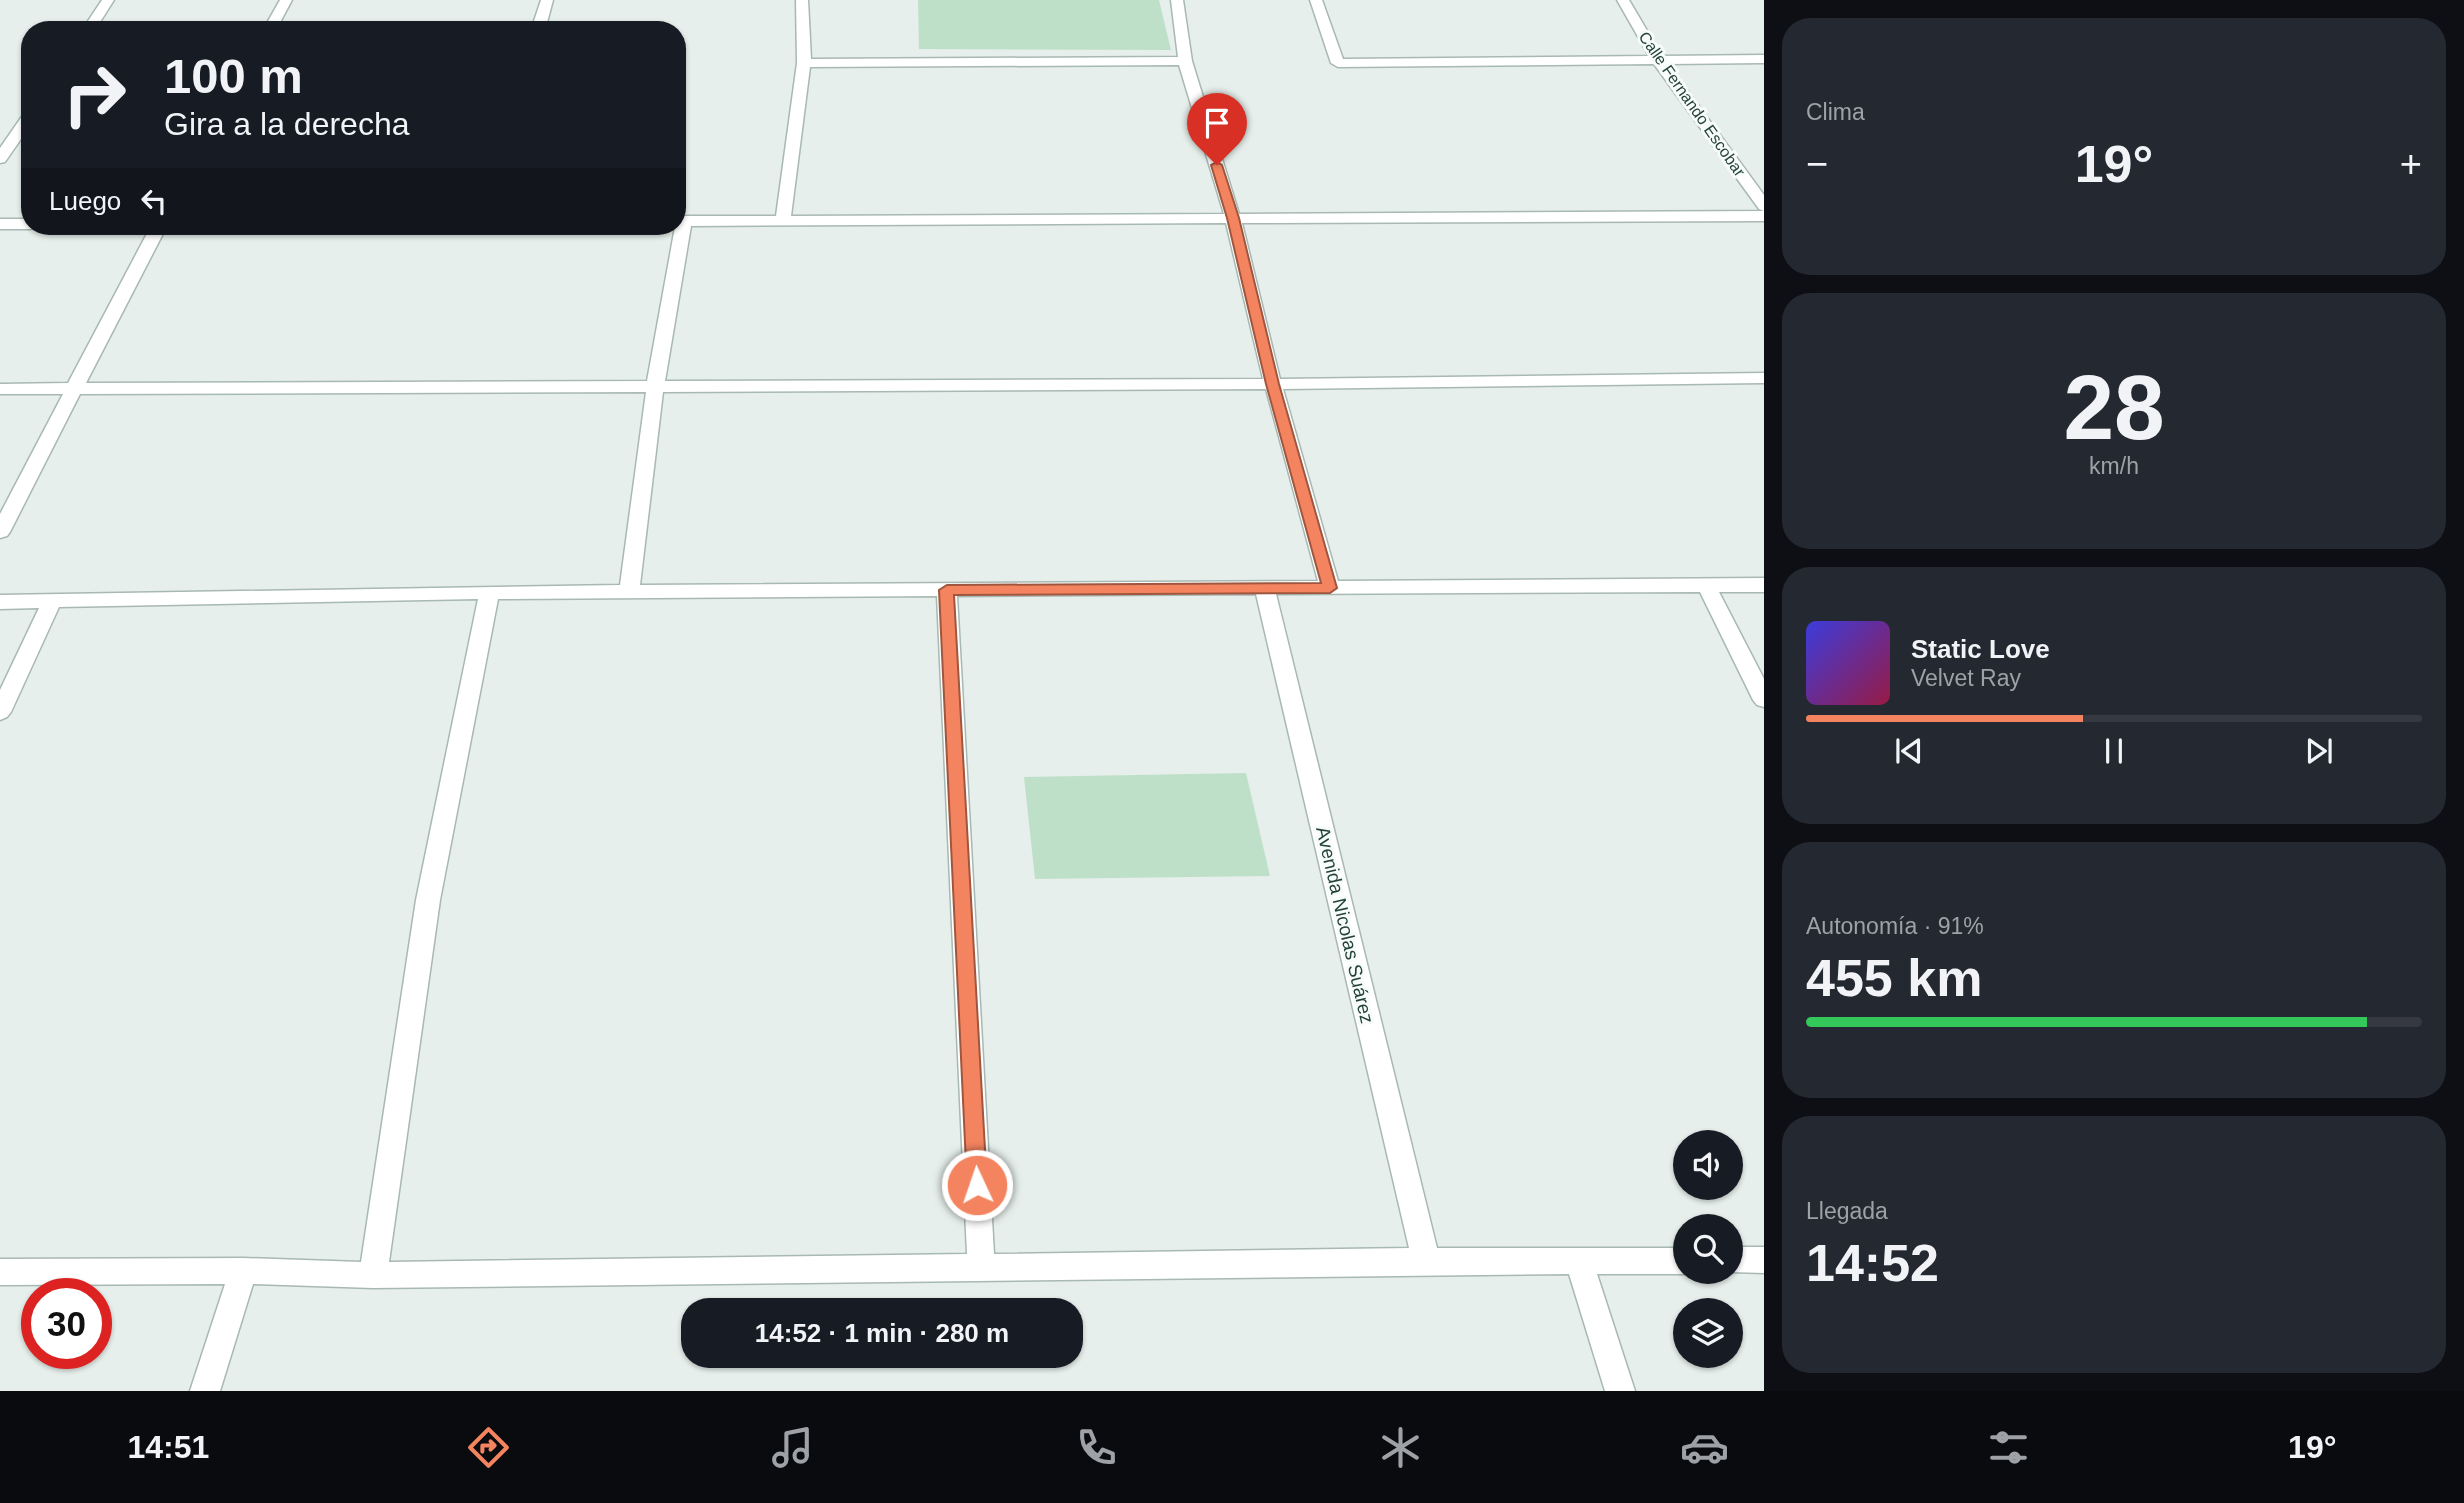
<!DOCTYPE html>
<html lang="es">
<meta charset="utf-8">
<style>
:root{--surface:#171b24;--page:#242831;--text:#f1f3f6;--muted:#9ea1a6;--line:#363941;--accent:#f4845f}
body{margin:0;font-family:Helvetica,sans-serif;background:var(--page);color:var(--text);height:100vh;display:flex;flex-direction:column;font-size:26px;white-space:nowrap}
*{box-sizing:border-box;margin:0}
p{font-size:23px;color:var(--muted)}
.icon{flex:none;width:38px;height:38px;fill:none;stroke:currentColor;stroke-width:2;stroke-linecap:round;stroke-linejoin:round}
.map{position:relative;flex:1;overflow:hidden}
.details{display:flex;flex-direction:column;gap:18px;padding:18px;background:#0d0f14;width:700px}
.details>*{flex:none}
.top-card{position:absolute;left:21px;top:21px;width:665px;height:214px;border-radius:28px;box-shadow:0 2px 5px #0004;background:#171b24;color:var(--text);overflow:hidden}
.tools{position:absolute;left:1673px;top:1130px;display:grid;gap:14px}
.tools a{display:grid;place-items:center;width:70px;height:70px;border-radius:50%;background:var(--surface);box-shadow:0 2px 5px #0004;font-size:35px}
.speed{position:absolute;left:21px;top:1278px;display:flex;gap:14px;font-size:35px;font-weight:700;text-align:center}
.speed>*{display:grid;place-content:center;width:91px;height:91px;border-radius:50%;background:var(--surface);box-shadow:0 2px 5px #0004;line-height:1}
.speed .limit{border:10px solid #d22;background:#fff;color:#111}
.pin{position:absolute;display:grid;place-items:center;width:60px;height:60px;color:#fff;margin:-72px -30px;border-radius:50% 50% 50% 0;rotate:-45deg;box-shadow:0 0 7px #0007}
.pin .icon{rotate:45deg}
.me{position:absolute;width:77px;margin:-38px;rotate:357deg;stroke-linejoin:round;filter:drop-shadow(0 0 5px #0008)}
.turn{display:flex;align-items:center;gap:24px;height:147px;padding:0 28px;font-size:32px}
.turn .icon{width:91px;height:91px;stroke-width:2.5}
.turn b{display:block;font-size:49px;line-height:60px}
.then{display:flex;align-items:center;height:66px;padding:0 28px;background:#0003;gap:14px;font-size:26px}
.big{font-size:52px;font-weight:800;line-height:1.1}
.details .card{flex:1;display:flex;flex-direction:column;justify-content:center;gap:10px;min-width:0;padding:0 24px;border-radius:28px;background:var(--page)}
.details .dial{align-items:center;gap:0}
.dial b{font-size:91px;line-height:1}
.song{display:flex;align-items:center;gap:21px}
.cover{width:84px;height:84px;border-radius:10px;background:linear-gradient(135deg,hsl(240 70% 55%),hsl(340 70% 35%))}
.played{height:7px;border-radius:4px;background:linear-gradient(90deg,var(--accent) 45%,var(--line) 45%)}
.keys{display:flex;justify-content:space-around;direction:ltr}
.heat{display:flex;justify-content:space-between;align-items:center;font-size:38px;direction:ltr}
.charge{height:10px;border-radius:5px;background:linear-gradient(90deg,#34c759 91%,var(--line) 0)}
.trip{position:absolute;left:681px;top:1298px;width:402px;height:70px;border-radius:28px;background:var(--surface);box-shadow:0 2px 5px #0004;font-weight:800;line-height:70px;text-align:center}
.menu{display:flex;height:112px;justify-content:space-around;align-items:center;background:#090b0e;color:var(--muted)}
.menu .icon{width:49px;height:49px}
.menu .selected{color:var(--accent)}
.menu b{font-size:32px;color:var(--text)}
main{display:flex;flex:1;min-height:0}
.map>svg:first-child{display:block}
.green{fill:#bfe0c8}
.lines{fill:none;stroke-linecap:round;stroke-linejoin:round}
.street-casing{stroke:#a8b8b2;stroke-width:3}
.street{fill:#fff;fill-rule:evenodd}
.route{fill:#f4845f;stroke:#9f563e;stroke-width:2}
.labels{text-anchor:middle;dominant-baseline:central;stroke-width:6;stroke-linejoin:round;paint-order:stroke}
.far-street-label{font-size:16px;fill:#24423a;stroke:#f7fbf9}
.street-label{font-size:19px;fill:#24423a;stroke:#f7fbf9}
</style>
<main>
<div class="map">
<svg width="1764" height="1391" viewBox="0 0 1764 1391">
<rect width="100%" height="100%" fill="#e6efeb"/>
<path class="green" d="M918,0h241l12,50 -252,-1z
M1246,773l24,103 -235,3 -11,-102z"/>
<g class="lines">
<defs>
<path id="street" d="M102,0h12l-19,30h-13z
M280,0h12l-16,30h-13z
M541,0h12l-8,30h-14z
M796,0h12l3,59 367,-2 -7,-57h12l9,61 47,153 525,-3v10l-522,2 38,156 484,-6v10l-481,6 55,192 426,-3v14h-45l45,87v28l-7,-2 -4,-5 -53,-108 -424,2 161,654h248v24h4l-4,2h-88l38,117h-30l-36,-117 -1196,14 -120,-4 -33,107h-30l35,-107 -225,1v-26l243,-1 118,4 55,-362 62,-301 -419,8 -48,105 -4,5 -7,3v-30l39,-82 -39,1v-14l620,-10 26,-193 -566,2 -70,138 -3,4 -7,2v-24l63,-120h-63v-10l68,-1 83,-157h16l-81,157 561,-2 30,-165h99l21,-153zM1179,65l45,149 -433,2 19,-149zM1226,223l37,156 -598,2 26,-155zM1266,389l52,192 -678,4 23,-193zM1256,594l153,654 -415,6 -37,-658zM937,596l30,658 -578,8 51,-362 58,-301z
M1310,0h12l21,59 306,-3 -32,-56h12l33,56 102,-1v8l-96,1 96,131v16l-5,-2 -105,-145 -316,3 -7,-4z
M30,111v15l-25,36 -5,1v-15l25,-36z
M0,219h30v7h7l-7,3h-30z
M1731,1247h33v26l-34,-1z"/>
</defs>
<use href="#street" class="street-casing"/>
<use href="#street" class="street"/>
</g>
<path class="route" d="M1217,162l5,3 17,53 40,166 58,204 -7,5 -376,2 33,590 -3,7 -7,2 -7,-2 -3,-7 -28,-595 8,-5 374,-2 -55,-199 -39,-166 -16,-53z"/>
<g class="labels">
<g class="far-street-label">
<text transform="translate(1692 104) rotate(55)">Calle Fernando Escobar</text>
</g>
<g class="street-label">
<text transform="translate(1345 925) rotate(77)">Avenida Nicolas Suárez</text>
</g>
</g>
</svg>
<div class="tools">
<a><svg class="icon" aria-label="sound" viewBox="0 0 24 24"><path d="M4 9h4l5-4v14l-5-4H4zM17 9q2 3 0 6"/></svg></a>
<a><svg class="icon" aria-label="search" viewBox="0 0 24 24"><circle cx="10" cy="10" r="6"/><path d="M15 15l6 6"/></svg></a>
<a><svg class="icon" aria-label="layers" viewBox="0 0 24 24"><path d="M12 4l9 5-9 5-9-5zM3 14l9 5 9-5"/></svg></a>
</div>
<div class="speed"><div class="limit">30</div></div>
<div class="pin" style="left:1217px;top:165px;background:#d93025"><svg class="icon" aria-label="arrive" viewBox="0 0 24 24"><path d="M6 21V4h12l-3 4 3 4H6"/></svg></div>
<svg class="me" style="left:977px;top:1185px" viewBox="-20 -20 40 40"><circle r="17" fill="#f4845f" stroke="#fff" stroke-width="3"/><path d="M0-11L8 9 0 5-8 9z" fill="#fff"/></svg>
<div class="trip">14:52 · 1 min · 280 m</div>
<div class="top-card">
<div class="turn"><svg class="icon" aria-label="right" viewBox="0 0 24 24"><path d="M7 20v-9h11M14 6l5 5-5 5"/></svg><div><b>100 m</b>Gira a la derecha</div></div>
<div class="then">Luego<svg class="icon" aria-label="left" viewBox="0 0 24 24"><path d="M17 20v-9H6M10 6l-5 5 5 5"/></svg></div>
</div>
</div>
<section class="details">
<div class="card"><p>Clima</p>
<div class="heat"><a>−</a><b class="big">19°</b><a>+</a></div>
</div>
<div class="card dial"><b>28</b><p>km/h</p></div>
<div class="card">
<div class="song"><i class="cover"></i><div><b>Static Love</b><p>Velvet Ray</p></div></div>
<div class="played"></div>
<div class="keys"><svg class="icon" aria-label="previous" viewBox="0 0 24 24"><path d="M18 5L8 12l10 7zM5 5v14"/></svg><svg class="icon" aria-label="pause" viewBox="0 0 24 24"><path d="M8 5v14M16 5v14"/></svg><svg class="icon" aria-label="next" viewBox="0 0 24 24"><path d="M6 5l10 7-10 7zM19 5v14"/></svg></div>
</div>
<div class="card"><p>Autonomía · 91%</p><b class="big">455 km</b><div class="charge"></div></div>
<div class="card"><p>Llegada</p><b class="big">14:52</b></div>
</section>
</main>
<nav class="menu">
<b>14:51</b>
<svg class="icon selected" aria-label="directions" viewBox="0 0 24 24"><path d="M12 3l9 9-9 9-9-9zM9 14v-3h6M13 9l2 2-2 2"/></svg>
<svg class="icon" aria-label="music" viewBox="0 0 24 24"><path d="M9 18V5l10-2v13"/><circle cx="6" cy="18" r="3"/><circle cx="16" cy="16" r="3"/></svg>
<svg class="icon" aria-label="phone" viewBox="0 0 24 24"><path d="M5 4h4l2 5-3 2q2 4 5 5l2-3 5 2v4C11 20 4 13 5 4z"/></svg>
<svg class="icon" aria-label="climate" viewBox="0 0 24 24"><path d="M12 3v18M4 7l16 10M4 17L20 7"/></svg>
<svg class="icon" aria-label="car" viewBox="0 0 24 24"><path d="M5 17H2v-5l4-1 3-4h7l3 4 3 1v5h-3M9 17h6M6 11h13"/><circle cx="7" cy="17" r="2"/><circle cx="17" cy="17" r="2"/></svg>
<svg class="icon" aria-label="filters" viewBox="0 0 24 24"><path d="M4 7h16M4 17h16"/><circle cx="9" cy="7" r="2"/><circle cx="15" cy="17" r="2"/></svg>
<b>19°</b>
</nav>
